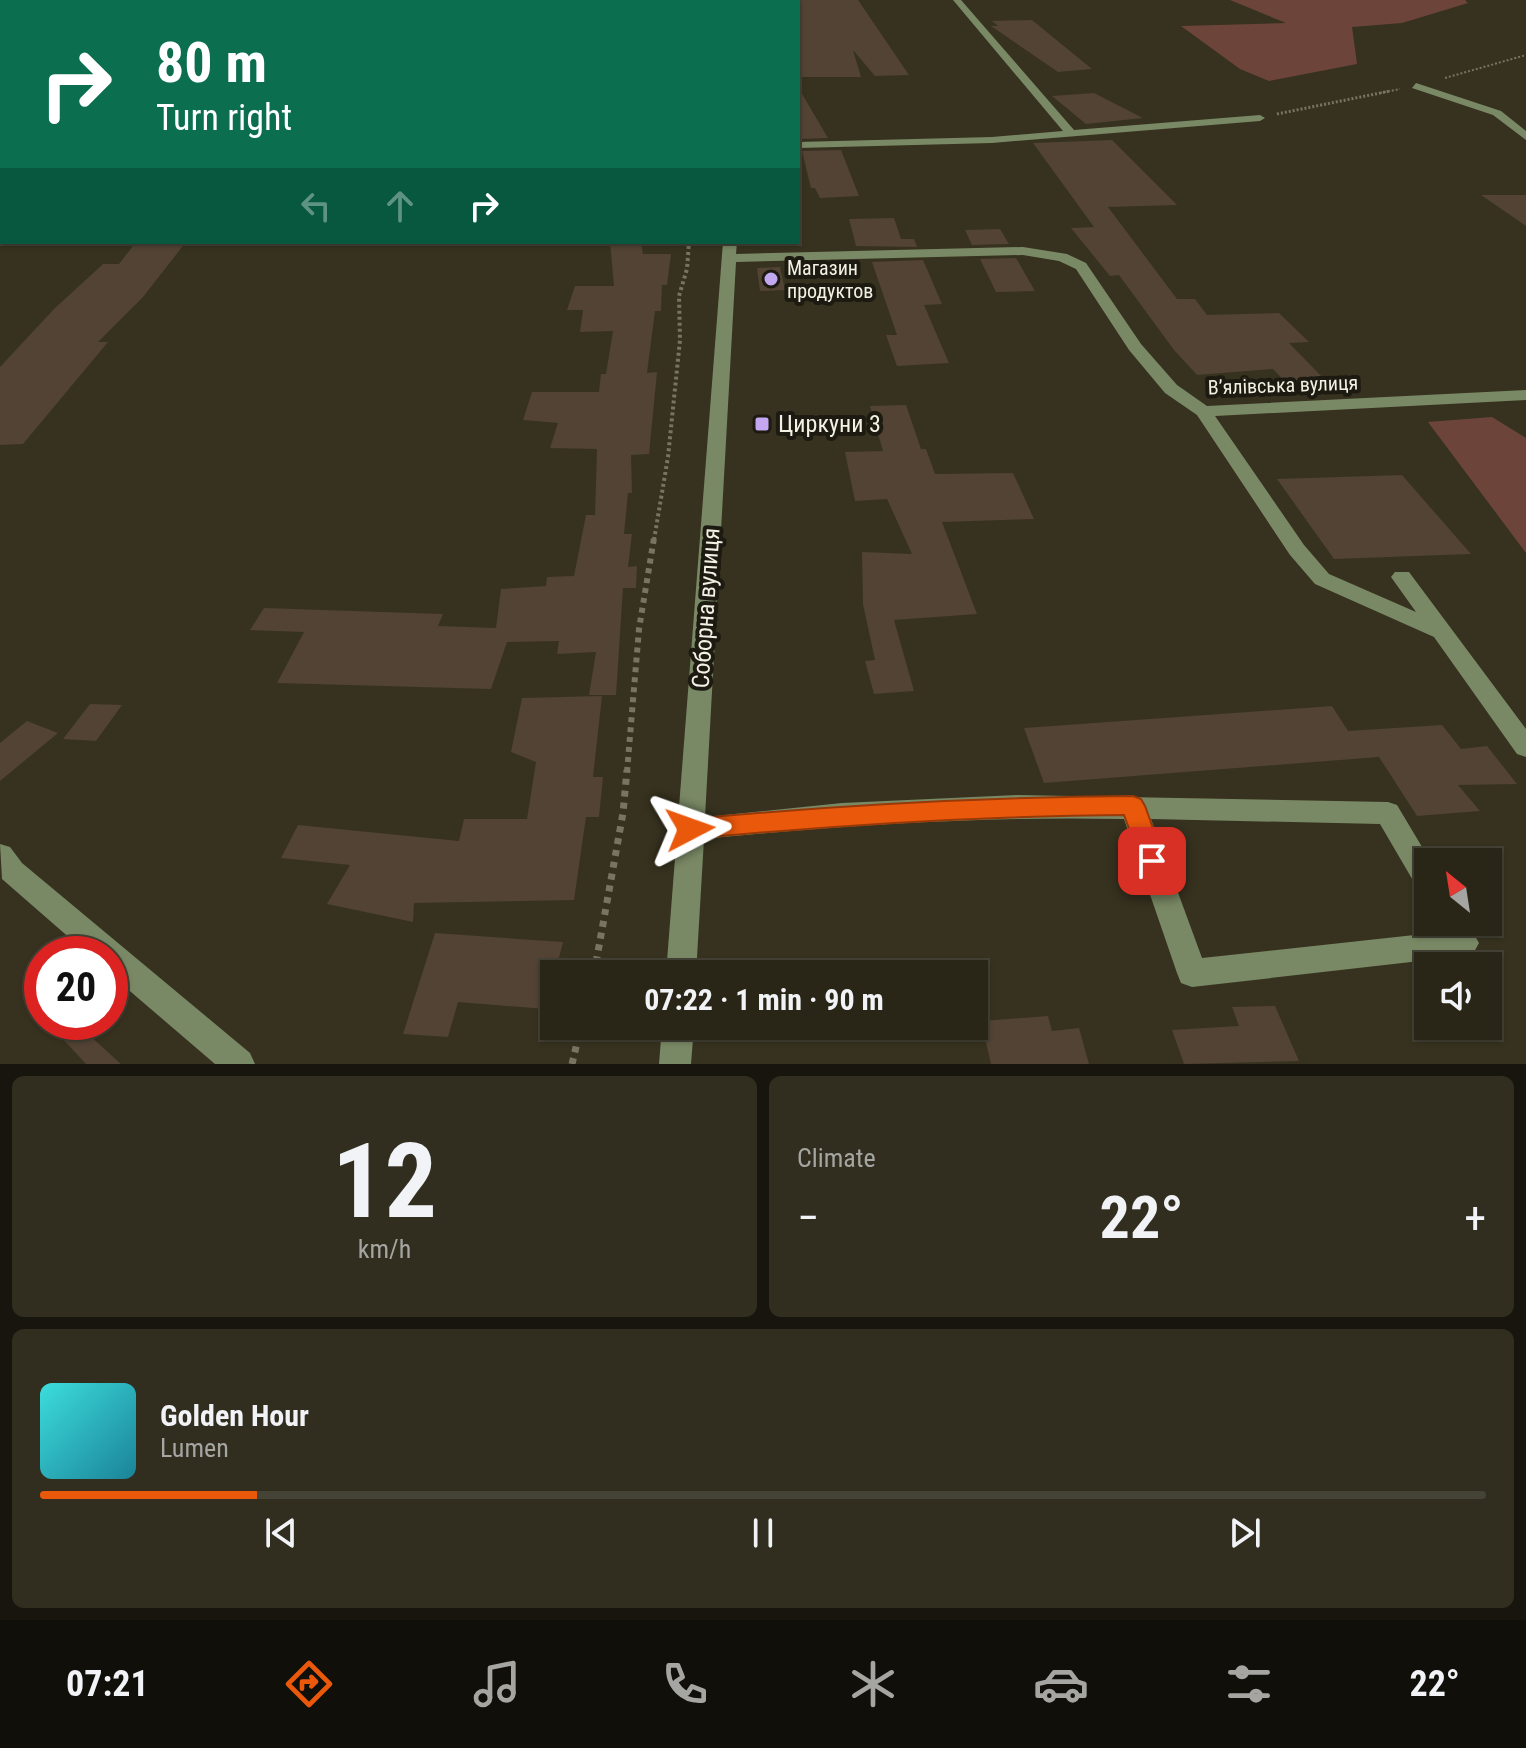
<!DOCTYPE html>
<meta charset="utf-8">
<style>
:root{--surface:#292617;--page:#312e20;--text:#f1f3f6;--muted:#a5a5a1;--line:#454336;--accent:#ea580c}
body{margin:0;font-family:"Roboto Condensed",sans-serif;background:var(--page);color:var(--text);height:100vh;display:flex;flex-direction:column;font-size:30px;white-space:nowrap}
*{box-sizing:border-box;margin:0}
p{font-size:26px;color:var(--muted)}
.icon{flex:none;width:44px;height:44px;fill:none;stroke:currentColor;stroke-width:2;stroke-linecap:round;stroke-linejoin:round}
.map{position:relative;height:1064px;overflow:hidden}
.panel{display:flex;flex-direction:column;gap:12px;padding:12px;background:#17150d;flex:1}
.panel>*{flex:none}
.top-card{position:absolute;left:0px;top:0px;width:800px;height:244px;box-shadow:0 2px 6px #0004,0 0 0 2px var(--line);background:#0b6e4f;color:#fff;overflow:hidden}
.needle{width:52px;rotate:330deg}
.buttons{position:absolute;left:1414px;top:848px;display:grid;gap:16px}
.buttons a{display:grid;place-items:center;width:88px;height:88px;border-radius:0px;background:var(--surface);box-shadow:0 2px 6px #0004,0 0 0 2px var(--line);font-size:40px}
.speed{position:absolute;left:24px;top:936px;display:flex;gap:16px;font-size:40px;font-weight:700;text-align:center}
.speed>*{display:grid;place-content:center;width:104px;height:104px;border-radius:50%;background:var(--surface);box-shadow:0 2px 6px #0004,0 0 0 2px var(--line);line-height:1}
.speed .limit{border:12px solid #d22;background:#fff;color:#111}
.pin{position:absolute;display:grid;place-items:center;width:68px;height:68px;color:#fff;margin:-34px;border-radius:16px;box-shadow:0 4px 12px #0006}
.me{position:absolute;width:88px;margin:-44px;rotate:86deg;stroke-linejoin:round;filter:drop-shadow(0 0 6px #0008)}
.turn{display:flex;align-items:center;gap:28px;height:168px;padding:0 24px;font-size:36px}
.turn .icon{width:104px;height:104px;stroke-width:2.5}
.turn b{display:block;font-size:56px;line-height:68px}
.lanes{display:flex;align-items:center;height:76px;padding:0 24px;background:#0003;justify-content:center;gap:40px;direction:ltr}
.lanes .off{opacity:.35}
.big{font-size:60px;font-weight:700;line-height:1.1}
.panel .tile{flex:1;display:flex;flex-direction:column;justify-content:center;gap:12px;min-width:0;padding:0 28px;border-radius:12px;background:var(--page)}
.panel .dial{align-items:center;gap:0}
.dial b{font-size:104px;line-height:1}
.song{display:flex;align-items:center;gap:24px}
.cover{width:96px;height:96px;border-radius:12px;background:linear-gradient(135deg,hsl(180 70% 55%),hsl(190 70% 35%))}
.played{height:8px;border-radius:4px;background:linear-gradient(90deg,var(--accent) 15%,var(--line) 15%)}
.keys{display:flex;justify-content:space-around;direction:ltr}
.heat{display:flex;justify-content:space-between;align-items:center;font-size:44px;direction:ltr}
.panel .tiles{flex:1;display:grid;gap:12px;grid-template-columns:1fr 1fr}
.tile:last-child{grid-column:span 2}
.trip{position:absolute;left:540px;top:960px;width:448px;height:80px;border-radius:0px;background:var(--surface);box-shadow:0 2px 6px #0004,0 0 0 2px var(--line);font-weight:700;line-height:80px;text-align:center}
.tab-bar{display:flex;height:128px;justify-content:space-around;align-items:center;background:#100f09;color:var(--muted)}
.tab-bar .icon{width:56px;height:56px}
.tab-bar .on{color:var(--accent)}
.tab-bar b{font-size:36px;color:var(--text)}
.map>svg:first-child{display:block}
.green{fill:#6c443a}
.building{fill:#524334}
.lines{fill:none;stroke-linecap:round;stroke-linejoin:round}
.path-far4{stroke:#787464;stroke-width:2;stroke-dasharray:2 2;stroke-linecap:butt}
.path-far3{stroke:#787464;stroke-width:3;stroke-dasharray:2 2;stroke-linecap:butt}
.path-far2{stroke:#787464;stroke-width:4;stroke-dasharray:3 3;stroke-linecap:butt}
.path-far1{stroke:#787464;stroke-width:6;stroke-dasharray:5 5;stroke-linecap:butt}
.path{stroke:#787464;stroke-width:7;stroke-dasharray:6 6;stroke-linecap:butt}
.minor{fill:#7a8965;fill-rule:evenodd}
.route{fill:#ea580c;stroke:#983908;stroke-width:2}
.poi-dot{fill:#c4a7f1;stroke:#1c1a11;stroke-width:3}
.labels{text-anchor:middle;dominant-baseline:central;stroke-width:8;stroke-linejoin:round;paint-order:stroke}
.far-poi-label{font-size:20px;fill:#f3f0e4;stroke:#1c1a11;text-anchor:start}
.far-street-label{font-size:20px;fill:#f3f0e4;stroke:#1c1a11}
.poi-label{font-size:24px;fill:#f3f0e4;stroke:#1c1a11;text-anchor:start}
.street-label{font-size:24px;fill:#f3f0e4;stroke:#1c1a11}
</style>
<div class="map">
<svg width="1526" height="1064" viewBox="0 0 1526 1064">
<rect width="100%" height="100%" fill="#37321f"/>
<path class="green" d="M1230,0h235l3,3 -66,20 -50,4 5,37 -88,17 -29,-12 -59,-43 105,-3z
M1492,417l34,21v115l-98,-131z"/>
<path class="building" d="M798,0h60l51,75 -34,1 -22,-26 8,27h-63z
M1032,20l60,49 -34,3 -67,-46h7l-6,-5z
M798,87l30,51 -28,1z
M1094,93l49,25 -57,6 -34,-28z
M1112,140l65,65 -69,2 69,92h18l12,16 72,-2 30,29 -20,1 40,41 -40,2 -16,-17 -76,6 -23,-25 -55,-75 -9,1 -39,-48 23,-1 -61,-84z
M841,150l18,46 -39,2 -5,-10h-4l-9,-37z
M1481,195h45v31z
M894,218l7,21h13l3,8 -61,-1 -7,-27z
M1000,229l9,15 -37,1 -7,-15z
M136,242h50l-43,55 -45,45h10l-85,102 -23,1v-78l54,-58 49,-45h16z
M610,242h31l2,12h28l-4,31h-5l-1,26h-6l-8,62 10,-1 -8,82 -18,1 1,38h-4l-4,41h8l-4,33 9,-1 -1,22h-13l-7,107h-27l7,-43 -39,2 2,-13 -52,1 -16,47 -214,-6 27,-51 -54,-2 14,-22 179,6 -5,12 58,2 5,-39 45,-3 1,-9 27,-1 12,-61h9l2,-66 -47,-1 8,-25 -35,-3 9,-28h67l2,-18h5l7,-43 -33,1 3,-22h-16l8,-24h39z
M1016,258l19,33 -39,1 -16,-33z
M923,260l19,44 -18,1 25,58 -52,3 -11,-31h11l-25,-73z
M780,267l5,23 -25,1 -3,-23z
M906,405l15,44h5l9,25 78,-1 21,46 -92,3 35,92 -83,6 20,71 -40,3 -9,-33 10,-1 -12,-56 -1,-52 50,2 -25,-55 -32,2 -10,-49 38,-1 -13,-45z
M1402,475l69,79 -137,5 -57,-80z
M602,696l-9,81h10l-4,40h-13l-12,83 -160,3 -1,19 -86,-18 23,-39 -69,-7 17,-33 161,16 5,-22h63l9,-57 -25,-10 11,-54z
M90,704l32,1 -26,36 -33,-2z
M1332,706l16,25 94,-6 19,24 26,-3 30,38 -59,1 22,26 -63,5 -38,-59 -335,26 -20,-55z
M27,721l31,12 -58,48v-38z
M435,933l128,9 -17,67 -88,-7 -10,35 -45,-3z
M1275,1006l24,55 -115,3 -12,-34 67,-4 -7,-19z
M1048,1016l4,15 27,-3 10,36h-98l-10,-43z
M47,1022h55l-14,12 33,30h-35z"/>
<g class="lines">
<path class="path-far4" d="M1445,78l81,-23
M1380,93l20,-4"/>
<path class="path-far3" d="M1277,114l113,-23"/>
<path class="path-far2" d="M654,540l14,-83 12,-117 -1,-44 8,-27 2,-27"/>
<path class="path-far1" d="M627,772l12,-143 15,-91"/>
<path class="path" d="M594,974l29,-161 4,-43
M572,1064l9,-38"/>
<path class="minor" d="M701,0h44l1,1 -47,1z
M953,0h8l113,130 186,-15 5,3 -5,3 -268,22 -194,5v-6l194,-5 71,-6z
M2,38v6l-2,1v-6z
M1416,83l85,28 25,20v9l-33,-25 -81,-27z
M0,234h2l2,8 -4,1z
M723,242h14l-1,12 287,-7 44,7 19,9 55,81 36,41 30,21 319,-16v10l-311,16 89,129 25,29 87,38 -25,-35 4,-5h14l117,157v28l-9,-3 -83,-117 -119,-53 -25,-29 -93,-140 -32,-22 -36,-43 -53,-81 -17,-8 -36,-6 -287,7 -31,555 137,-14 175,-8 371,7 9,3 34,57h-3v31l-10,-4 -38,-65 -229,-5 51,139 240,-26 -4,-10h29l12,21 -5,9 -10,4 -272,31 -11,-4 -4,-10 -53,-154c-141,-3 -280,6 -420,20l-8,135h-30z
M0,844l10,3 12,16 228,190 5,11h-40l-105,-90v-20h-22l-86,-75z
M662,1026h32l-3,38h-32z"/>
</g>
<path class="route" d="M1133,796l8,3 4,7 20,55 -4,8 -9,3 -8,-3 -20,-54c-145,1 -289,10 -434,24l-8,-3 -4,-7 4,-7 8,-3c148,-14 294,-22 443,-23z"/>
<g class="poi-dot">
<circle cx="771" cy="279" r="8"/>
<rect x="754" y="416" width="16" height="16" rx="4"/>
</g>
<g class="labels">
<g class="far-poi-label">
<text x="787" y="268">Магазин<tspan x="787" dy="23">продуктов</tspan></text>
</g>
<g class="far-street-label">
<text transform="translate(1283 385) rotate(-2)">В’ялівська вулиця</text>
</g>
<g class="poi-label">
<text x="778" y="424">Циркуни 3</text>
</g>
<g class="street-label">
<text transform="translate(706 608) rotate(-86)">Соборна вулиця</text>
</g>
</g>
</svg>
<div class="buttons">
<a><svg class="needle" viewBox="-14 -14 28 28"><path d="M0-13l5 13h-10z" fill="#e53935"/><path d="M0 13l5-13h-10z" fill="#a5a5a1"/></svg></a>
<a><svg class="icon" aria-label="sound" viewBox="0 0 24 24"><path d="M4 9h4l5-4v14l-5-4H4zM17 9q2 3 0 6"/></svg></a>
</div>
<div class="speed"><div class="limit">20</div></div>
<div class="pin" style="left:1152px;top:861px;background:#d93025"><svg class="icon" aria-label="arrive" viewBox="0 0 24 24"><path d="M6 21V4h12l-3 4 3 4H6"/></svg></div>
<svg class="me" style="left:690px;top:829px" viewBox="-20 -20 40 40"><path d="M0-17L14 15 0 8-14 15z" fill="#ea580c" stroke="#fff" stroke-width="4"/></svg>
<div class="trip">07:22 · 1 min · 90 m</div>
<div class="top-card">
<div class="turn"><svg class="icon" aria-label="right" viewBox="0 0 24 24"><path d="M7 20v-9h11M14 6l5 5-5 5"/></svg><div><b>80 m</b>Turn right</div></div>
<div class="lanes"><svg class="icon off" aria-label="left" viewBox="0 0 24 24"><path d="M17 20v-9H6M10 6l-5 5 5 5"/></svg><svg class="icon off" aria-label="ahead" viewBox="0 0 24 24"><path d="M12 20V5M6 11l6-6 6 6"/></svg><svg class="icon" aria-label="right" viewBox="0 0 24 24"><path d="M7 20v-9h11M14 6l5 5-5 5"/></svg></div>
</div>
</div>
<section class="panel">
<div class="tiles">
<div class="tile dial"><b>12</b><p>km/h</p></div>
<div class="tile"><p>Climate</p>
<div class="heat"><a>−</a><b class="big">22°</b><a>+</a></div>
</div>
<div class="tile">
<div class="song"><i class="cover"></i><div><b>Golden Hour</b><p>Lumen</p></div></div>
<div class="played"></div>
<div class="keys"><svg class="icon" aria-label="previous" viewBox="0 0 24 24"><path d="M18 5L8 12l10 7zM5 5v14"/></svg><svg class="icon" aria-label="pause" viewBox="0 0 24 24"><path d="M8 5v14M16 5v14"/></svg><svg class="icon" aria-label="next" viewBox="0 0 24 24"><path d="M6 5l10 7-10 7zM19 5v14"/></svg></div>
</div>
</div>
</section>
<nav class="tab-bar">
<b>07:21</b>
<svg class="icon on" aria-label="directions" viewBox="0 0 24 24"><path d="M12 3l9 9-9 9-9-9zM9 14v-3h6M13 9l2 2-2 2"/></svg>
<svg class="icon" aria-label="music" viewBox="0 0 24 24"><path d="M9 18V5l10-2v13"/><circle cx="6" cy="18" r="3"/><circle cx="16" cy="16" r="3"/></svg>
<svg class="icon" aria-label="phone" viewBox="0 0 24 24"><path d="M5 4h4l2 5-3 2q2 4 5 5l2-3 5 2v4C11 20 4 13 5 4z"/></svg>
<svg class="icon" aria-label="climate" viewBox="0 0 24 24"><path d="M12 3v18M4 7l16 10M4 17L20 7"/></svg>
<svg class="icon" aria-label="car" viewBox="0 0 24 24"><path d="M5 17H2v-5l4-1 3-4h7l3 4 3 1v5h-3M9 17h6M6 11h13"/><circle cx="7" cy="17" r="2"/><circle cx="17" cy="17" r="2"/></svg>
<svg class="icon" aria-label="filters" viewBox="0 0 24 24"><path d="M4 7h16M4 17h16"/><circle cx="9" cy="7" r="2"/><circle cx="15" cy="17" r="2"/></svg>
<b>22°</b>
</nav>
